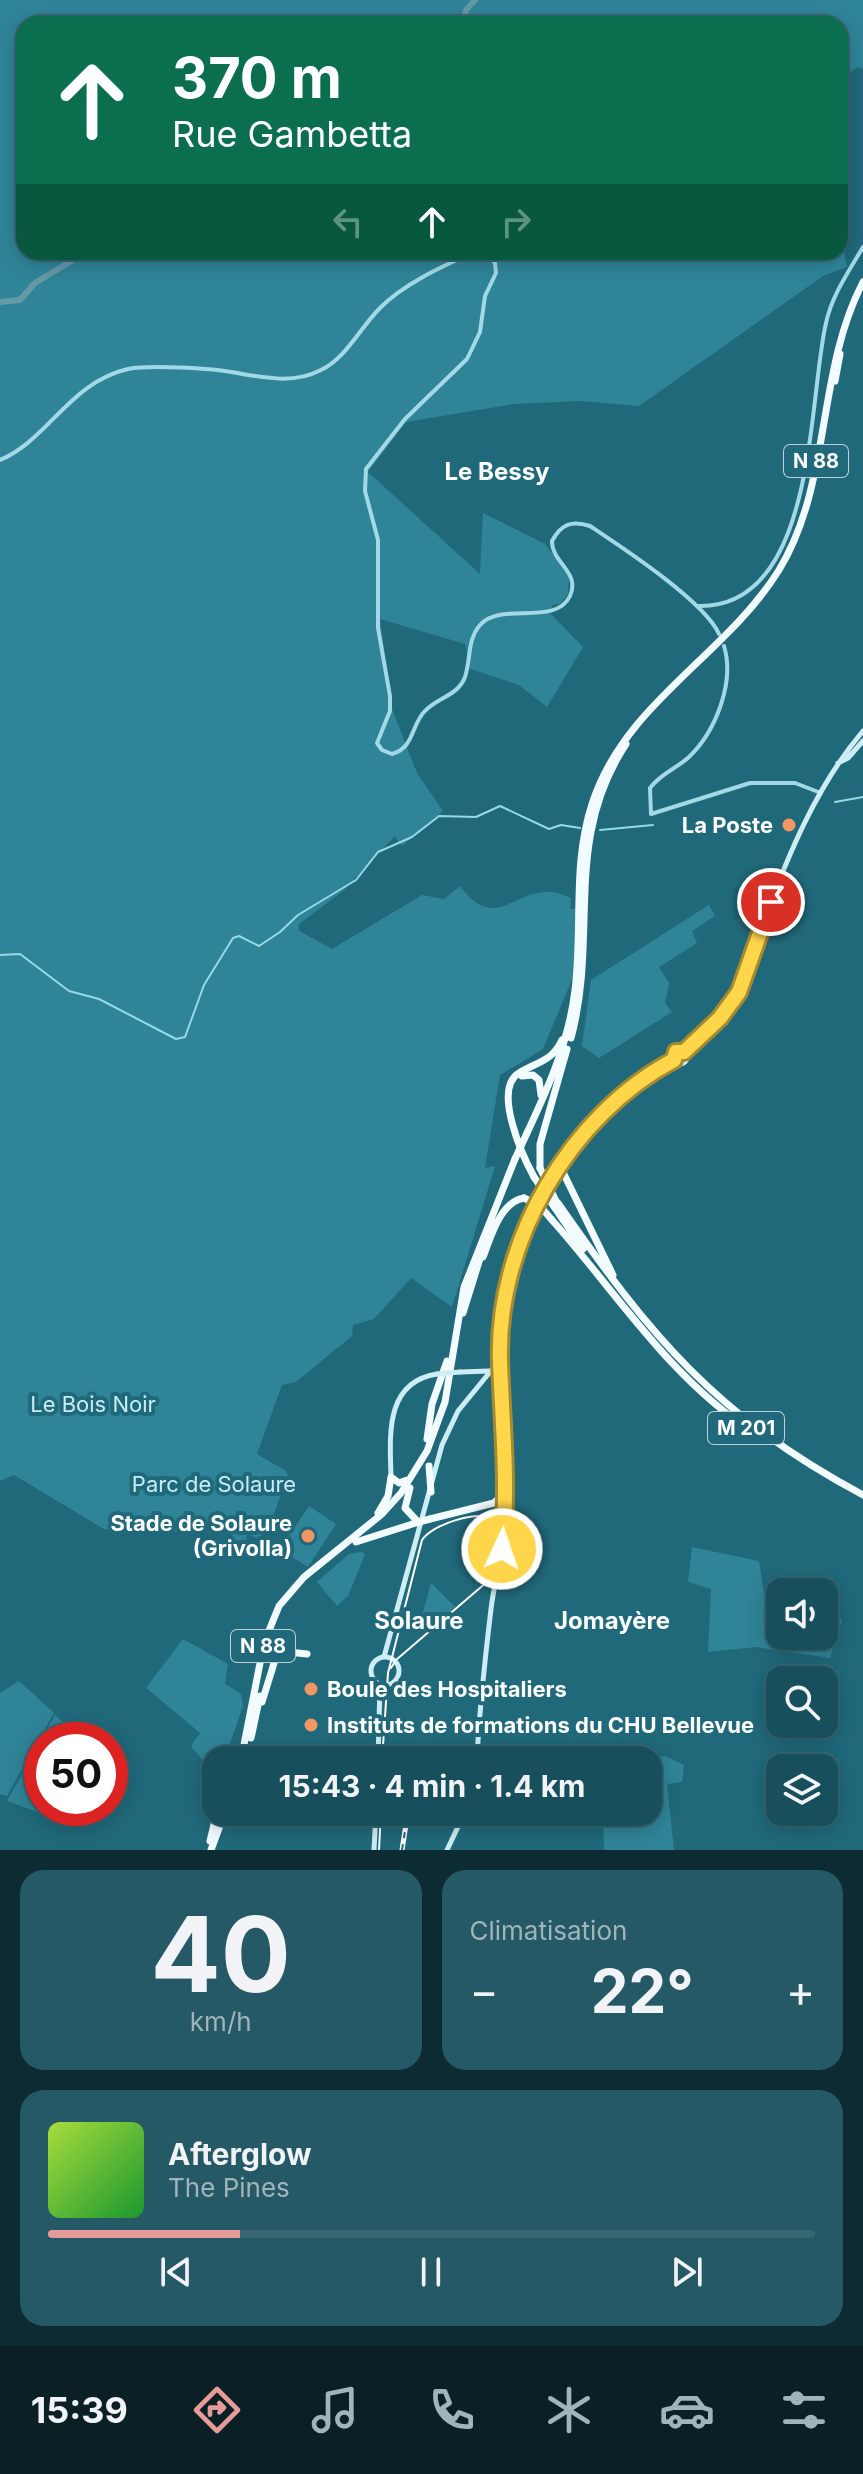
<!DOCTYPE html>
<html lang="fr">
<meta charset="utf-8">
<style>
:root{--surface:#184f5c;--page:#255965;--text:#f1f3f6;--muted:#9fb5bb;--line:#366672;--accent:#e69b98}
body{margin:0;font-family:Inter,sans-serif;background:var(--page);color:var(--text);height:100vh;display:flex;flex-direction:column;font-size:30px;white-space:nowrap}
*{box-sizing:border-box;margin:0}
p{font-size:26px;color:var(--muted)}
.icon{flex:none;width:44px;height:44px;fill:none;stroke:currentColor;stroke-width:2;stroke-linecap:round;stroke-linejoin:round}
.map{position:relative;height:1850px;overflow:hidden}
.sheet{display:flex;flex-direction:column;gap:20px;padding:20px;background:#0d2b33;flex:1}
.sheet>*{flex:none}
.banner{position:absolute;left:16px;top:16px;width:832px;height:244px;border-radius:24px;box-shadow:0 4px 20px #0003,0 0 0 2px var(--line);background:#0b6e4f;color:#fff;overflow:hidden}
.controls{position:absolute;left:766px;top:1578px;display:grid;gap:16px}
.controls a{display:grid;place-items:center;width:72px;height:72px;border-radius:16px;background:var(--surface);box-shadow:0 4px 20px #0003,0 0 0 2px var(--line);font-size:40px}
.speed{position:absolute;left:24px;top:1722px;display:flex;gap:16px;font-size:40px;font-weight:700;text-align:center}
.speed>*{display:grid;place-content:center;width:104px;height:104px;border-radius:50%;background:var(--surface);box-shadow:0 4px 20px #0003,0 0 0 2px var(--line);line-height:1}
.speed .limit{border:12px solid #d22;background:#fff;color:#111}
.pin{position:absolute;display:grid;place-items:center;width:68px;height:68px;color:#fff;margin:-34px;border:4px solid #fff;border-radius:50%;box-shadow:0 2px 8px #0007}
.me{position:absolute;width:88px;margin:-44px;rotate:3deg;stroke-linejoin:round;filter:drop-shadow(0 0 6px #0008)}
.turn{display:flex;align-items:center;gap:28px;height:168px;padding:0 24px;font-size:36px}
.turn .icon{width:104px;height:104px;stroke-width:2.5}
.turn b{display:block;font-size:56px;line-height:68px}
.lanes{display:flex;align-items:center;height:76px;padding:0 24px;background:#0003;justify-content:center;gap:40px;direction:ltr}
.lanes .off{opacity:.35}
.big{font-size:60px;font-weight:700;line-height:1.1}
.sheet .card{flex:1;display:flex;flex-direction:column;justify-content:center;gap:12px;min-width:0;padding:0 28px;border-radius:24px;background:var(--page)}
.sheet .dial{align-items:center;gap:0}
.dial b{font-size:104px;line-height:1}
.song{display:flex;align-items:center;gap:24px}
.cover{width:96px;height:96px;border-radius:12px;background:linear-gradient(135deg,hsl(80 70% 55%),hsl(130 70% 35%))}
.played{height:8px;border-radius:4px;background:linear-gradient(90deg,var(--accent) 25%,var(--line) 25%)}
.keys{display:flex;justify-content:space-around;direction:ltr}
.heat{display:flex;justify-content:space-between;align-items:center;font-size:44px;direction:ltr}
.sheet .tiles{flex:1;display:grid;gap:20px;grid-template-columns:1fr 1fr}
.card:last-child{grid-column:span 2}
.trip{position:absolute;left:202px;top:1746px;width:460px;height:80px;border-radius:24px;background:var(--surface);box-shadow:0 4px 20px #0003,0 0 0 2px var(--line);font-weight:700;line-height:80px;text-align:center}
.tab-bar{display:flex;height:128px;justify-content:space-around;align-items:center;background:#0a2025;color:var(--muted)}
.tab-bar .icon{width:56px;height:56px}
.tab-bar .current{color:var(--accent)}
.tab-bar b{font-size:36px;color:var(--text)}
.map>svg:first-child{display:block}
.green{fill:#308498}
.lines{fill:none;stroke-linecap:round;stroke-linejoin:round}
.stream{stroke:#96d9e7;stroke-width:2}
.river{stroke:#6499a7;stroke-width:6}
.tertiary{stroke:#a3d9e6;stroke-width:4}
.secondary{stroke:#cdedf5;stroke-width:5}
.trunk{stroke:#f2fbfe;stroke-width:7}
.tram{stroke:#fff;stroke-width:2}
.rail-casing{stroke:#fff;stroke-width:5}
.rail{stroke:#20697b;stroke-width:2;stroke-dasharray:6;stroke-linecap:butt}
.secondary-bridge{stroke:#cdedf5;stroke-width:5}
.trunk-bridge{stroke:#f2fbfe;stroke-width:7}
.route-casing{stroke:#a68a30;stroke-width:20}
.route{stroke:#ffd54a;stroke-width:14}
.poi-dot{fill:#f39664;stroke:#20697b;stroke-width:3}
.labels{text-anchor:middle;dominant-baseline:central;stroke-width:8;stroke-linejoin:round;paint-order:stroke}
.shield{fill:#20697b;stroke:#bcd2d7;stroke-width:2}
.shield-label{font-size:20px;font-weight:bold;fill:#fff}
.poi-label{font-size:22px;font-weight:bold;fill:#fff;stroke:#20697b;text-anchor:end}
.park-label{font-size:22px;fill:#c6ecf5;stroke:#20697b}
.neighbourhood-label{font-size:24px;font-weight:bold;fill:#fff;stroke:#20697b}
</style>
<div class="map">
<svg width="863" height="1850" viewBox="0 0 863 1850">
<rect width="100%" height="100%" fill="#20697b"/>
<path class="green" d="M0,0h863v69l-5,-2 -18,12v-55h-816v228h816v-24l7,39 -24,9 -184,130 -58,-5 -67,3 -108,18 -38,50 112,102 3,-61 62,31 24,32 -1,18 -8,10 -8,1 -2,8 33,34 -36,60 -28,-22 -49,-16 -5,-25 -85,-25 12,90 25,64 26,38 -41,35 -7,-10 -52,55 -44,33v7l33,18 90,-54 22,4 16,-13c34,45 51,7 86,6 8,-1 17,3 25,6l-1,11 17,-1 -1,38 -43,103 -43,26 -15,93 10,-2 -43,141 -41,-29 -37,41 -21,6 -1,11 -56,46 -14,3 -25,69 29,17 2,5 -18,48 -11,15 -12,-5 -1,7 -10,1 -13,-18 -12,6 -10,-6 -5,8 -92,-3 -90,-54 -14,6z
M709,905l6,11 -23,15 5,12 -38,24 10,16 -4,20 7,9 -73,46 -17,-12 9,-66z
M309,1506l27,18 -28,43 -28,-18z
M692,1547l67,14 5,33 16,5v37h44v-22l18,6 -12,38 -74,-11 -48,5 3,-63 -23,-7z
M361,1552l4,2 -17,42 -11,10 -20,-24 32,-28z
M431,1583l24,24 -25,21 -10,-6z
M183,1639l45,25 -3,20 16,10 2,12 -18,52 -9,2v6l-7,2 -18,-22 9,-13 -54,-45z
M19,1681l35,32 -47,83 -7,-2v-101z
M55,1715l28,25h-41l-2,73 -33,-12z
M665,1756l19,9 -2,17 -15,2 7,66h-70l-1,-38h45l-2,-52z"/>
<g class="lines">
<path class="stream" d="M835,802l28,-5
M600,830l53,-5
M0,955l20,-1 49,37 30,8 77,40 9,-2 19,-52 29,-47 6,-2 20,10 21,-14 18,-17 58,-35 22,-28 34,-15 27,-21 37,1 24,-11 49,23 12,-4 19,3"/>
<path class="river" d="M463,24l3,-14 9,-10
M0,302l20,-2 15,-17 51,-31"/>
<path class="tertiary" d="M485,252l10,11 1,10 -11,23 -5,36 -13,27 -62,60 -39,50 -1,22 13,49v88l12,68v15l-13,32 5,7 10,4c22,-6 19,-28 32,-42 12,-14 34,-16 41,-35 6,-18 2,-37 15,-52 21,-24 75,2 90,-29 11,-24 -19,-34 -18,-55 9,-17 20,-21 38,-15 33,22 114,75 129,108
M0,460c48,-20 70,-78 128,-91 21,-4 81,-1 103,3 31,5 61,13 90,-2 26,-13 39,-42 59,-62 23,-24 63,-42 94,-56
M699,606c118,2 109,-207 127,-283 6,-28 23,-52 37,-76
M724,646c11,36 -8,85 -35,111 -13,12 -28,16 -39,31l1,26 99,-31h45l26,10"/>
<path class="secondary" d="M838,763l10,-5 15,-17
M673 1057a7 7 0 1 1 14 0a7 7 0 1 1-14 0Z
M684,1052c18,-19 41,-35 54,-58 12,-21 15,-46 24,-69 25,-67 54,-139 101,-194
M460,1372l29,-1
M391,1477c-1,-40 -7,-95 46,-103
M371 1671a14 14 0 1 1 28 0a14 14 0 1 1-28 0Z
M384,1657l58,-212 16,-34 41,-50
M378,1760l2,-75
M477,1760c2,-51 8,-101 14,-151 3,-26 11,-52 13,-78 3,-56 -3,-114 -4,-170 -3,-118 69,-247 174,-301
M374,1850l2,-38
M447,1850l18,-38"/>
<path class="trunk" d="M835,381l5,-27
M571,1038c28,-103 -9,-197 55,-294
M522,1076l11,-1 6,5 2,15
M527,1133c22,-47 42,-92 48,-143 8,-63 -3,-125 17,-186 33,-102 133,-147 187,-234 53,-87 37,-198 84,-288
M560,1166l53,109
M540,1168v-24l27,-95
M534,1177c-11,-20 -42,-88 -15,-104 17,-11 33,-11 43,-33
M558,1203c93,134 158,213 305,292
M555,1208l28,41
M552,1220c65,73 117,157 199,211
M483,1257c8,-20 17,-55 41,-59
M463,1313l19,-61
M427,1439l5,-35 15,-43
M429,1466l2,26
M410,1488l-5,20 13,14
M378,1513l10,-17 3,-19 8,6 8,-3
M430,1519l64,-16 10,-10
M356,1542l63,-20
M262,1702l13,-42 13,-8 19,2
M251,1738l9,-42
M241,1760l23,-117 15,-37 25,-29 78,-63 19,-21 26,-42 18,-49 19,-115 51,-128
M210,1841l7,-29
M211,1850l14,-38"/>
<path class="tram" d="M391,1668l5,-8 92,-79 7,-10
M382,1760l6,-87 34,-133c11,-16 55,-30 73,-21l6,11
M379,1850l2,-38"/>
<defs>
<path id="rail" d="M402,1850l6,-38"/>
</defs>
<use href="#rail" class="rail-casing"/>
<use href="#rail" class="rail"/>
<path class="secondary-bridge" d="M437,1374l23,-2"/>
<path class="trunk-bridge" d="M515,1159l12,-26
M540,1168l16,33
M534,1177l21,31
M524,1198l16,8 12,14
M419,1522l11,-3"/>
</g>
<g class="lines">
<defs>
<path id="route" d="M502,1549c7,-61 0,-127 -2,-188 -4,-119 70,-246 174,-301l2,-8h8l36,-34 19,-26 32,-90"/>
</defs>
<use href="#route" class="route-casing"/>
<use href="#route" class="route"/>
</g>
<g class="poi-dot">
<circle cx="789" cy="825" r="8"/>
<circle cx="308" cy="1536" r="8"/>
<circle cx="311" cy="1689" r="8"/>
<circle cx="311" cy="1725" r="8"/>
</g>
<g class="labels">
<g class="shield">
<rect x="784" y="445" width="64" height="32" rx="6"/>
<rect x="708" y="1412" width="76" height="32" rx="6"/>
<rect x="231" y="1630" width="64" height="32" rx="6"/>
</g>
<g class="shield-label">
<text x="816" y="461">N 88</text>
<text x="746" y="1428">M 201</text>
<text x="263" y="1646">N 88</text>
</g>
<g class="poi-label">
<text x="773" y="825">La Poste</text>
<text x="292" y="1523">Stade de Solaure<tspan x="292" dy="25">(Grivolla)</tspan></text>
<text x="327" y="1689" text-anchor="start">Boule des Hospitaliers</text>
<text x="327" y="1725" text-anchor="start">Instituts de formations du CHU Bellevue</text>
</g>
<g class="park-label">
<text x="93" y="1404">Le Bois Noir</text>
<text x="214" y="1484">Parc de Solaure</text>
</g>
<g class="neighbourhood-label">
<text x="497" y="471">Le Bessy</text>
<text x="419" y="1620">Solaure</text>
<text x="612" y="1620">Jomayère</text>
</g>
</g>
</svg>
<div class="controls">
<a><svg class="icon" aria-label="sound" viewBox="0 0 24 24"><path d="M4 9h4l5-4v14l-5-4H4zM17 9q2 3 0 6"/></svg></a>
<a><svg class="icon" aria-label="search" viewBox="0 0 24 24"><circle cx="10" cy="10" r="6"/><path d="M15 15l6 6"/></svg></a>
<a><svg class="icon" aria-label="layers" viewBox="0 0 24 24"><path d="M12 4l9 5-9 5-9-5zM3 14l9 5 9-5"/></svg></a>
</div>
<div class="speed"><div class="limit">50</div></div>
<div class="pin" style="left:771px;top:902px;background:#d93025"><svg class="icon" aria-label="arrive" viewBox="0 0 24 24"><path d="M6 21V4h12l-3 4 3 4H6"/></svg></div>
<svg class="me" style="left:502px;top:1549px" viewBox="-20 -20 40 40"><circle r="17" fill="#ffd54a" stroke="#fff" stroke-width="3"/><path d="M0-11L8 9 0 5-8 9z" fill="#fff"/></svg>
<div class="trip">15:43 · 4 min · 1.4 km</div>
<div class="banner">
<div class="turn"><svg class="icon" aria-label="ahead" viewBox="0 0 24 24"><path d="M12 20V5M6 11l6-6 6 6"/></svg><div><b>370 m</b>Rue Gambetta</div></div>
<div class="lanes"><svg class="icon off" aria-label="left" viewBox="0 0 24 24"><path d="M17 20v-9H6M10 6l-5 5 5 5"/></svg><svg class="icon" aria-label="ahead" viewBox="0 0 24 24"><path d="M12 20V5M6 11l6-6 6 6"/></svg><svg class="icon off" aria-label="right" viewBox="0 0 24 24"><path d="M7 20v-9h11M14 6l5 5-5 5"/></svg></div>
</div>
</div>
<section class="sheet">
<div class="tiles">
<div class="card dial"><b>40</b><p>km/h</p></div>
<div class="card"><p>Climatisation</p>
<div class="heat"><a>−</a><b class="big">22°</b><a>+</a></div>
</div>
<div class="card">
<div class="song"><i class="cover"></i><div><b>Afterglow</b><p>The Pines</p></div></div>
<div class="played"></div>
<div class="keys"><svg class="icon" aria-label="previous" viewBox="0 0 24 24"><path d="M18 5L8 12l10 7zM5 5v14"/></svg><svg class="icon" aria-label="pause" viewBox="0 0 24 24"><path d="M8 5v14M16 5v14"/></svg><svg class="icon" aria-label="next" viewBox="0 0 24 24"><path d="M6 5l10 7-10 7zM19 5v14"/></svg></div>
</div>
</div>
</section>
<nav class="tab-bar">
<b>15:39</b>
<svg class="icon current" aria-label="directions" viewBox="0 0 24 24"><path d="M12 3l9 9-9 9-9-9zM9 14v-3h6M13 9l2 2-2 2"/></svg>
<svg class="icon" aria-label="music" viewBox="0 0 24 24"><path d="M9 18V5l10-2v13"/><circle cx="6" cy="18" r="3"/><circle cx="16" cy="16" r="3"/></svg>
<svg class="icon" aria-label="phone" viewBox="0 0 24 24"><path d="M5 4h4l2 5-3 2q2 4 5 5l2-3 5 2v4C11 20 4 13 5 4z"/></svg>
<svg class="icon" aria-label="climate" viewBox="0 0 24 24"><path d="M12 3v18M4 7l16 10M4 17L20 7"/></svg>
<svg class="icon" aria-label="car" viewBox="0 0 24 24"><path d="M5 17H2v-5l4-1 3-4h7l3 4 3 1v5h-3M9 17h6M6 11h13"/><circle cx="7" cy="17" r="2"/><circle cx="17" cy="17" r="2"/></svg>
<svg class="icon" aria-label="filters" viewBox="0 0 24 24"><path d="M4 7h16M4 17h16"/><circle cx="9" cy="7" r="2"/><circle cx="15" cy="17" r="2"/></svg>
</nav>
